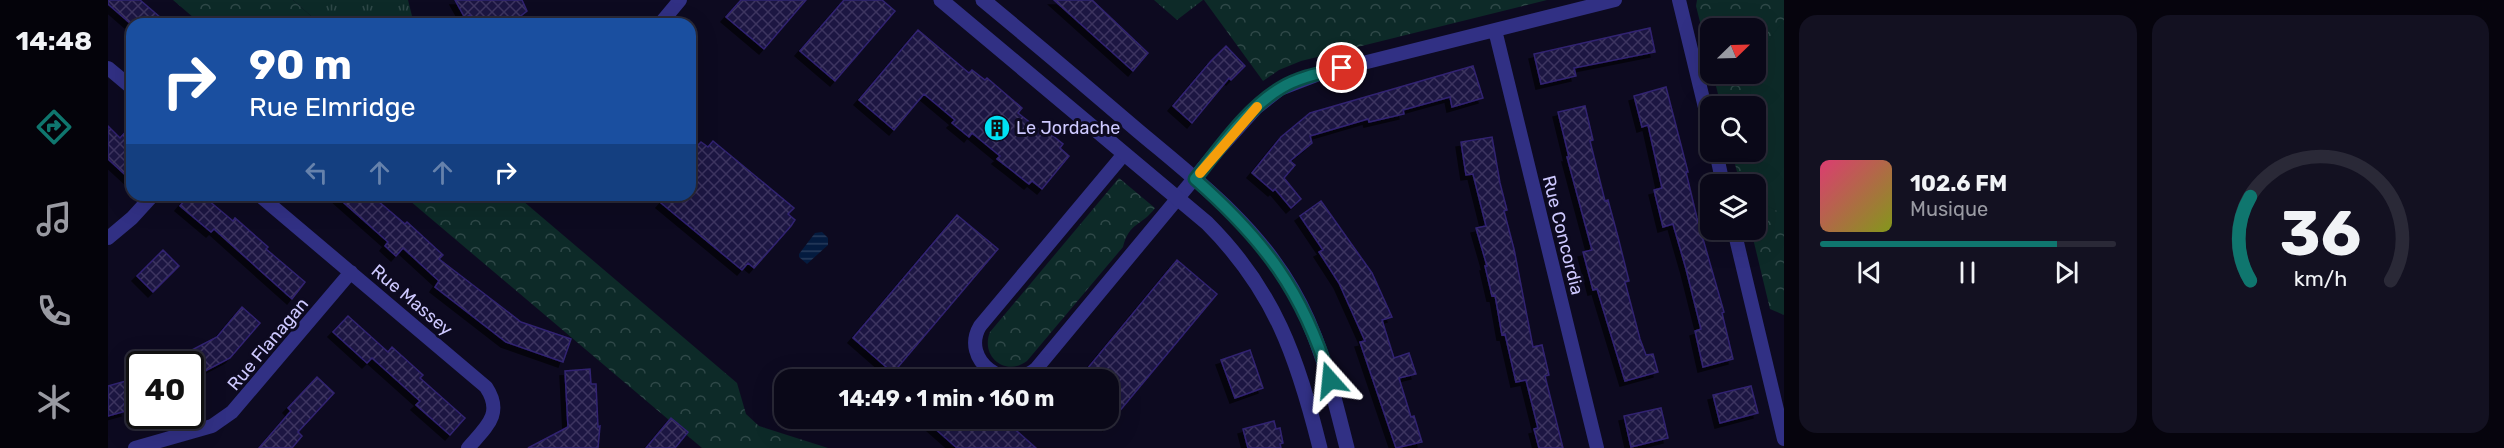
<!DOCTYPE html>
<html lang="fr">
<meta charset="utf-8">
<style>
:root{--surface:#0a0818;--page:#131121;--text:#f1f3f6;--muted:#999aa2;--line:#2a2937;--accent:#0f766e}
body{margin:0;font-family:Rubik,sans-serif;background:var(--page);color:var(--text);height:100vh;display:flex;flex-direction:column;font-size:22px;white-space:nowrap}
*{box-sizing:border-box;margin:0}
p{font-size:20px;color:var(--muted)}
.icon{flex:none;width:33px;height:33px;fill:none;stroke:currentColor;stroke-width:2;stroke-linecap:round;stroke-linejoin:round}
.map{position:relative;flex:1;overflow:hidden}
.panel{display:flex;flex-direction:column;gap:15px;padding:15px;background:#06040d;width:720px}
.panel>*{flex:none}
.hud{position:absolute;left:18px;top:18px;width:570px;height:183px;border-radius:18px;box-shadow:0 6px 24px #0002,0 0 0 2px var(--line);background:#1a4fa0;color:#fff;overflow:hidden}
.needle{width:39px;rotate:67deg}
.fabs{position:absolute;left:1592px;top:18px;display:grid;gap:12px}
.fabs a{display:grid;place-items:center;width:66px;height:66px;border-radius:12px;background:var(--surface);box-shadow:0 6px 24px #0002,0 0 0 2px var(--line);font-size:30px}
.speed{position:absolute;left:18px;top:351px;display:flex;gap:12px;font-size:30px;font-weight:700;text-align:center}
.speed>*{display:grid;place-content:center;width:78px;height:78px;border-radius:50%;background:var(--surface);box-shadow:0 6px 24px #0002,0 0 0 2px var(--line);line-height:1}
.speed .limit{border:3px solid #111;border-radius:9px;background:#fff;color:#111}
.pin{position:absolute;display:grid;place-items:center;width:51px;height:51px;color:#fff;margin:-26px;border:3px solid #fff;border-radius:50%;box-shadow:0 2px 6px #0007}
.me{position:absolute;width:66px;margin:-33px;rotate:342deg;stroke-linejoin:round;filter:drop-shadow(0 0 4px #0008)}
.turn{display:flex;align-items:center;gap:21px;height:126px;padding:0 24px;font-size:27px}
.turn .icon{width:78px;height:78px;stroke-width:2.5}
.turn b{display:block;font-size:42px;line-height:51px}
.lanes{display:flex;align-items:center;height:57px;padding:0 24px;background:#0003;justify-content:center;gap:30px;direction:ltr}
.lanes .off{opacity:.35}
.panel .tile{flex:1;display:flex;flex-direction:column;justify-content:center;gap:9px;min-width:0;padding:0 21px;border-radius:18px;background:var(--page)}
.panel .dial{align-items:center;gap:0}
.dial svg{height:156px;overflow:visible;fill:none;stroke:var(--line);stroke-width:7;stroke-linecap:round;text-anchor:middle}
.dial text{fill:var(--text);stroke:none}
.song{display:flex;align-items:center;gap:18px}
.cover{width:72px;height:72px;border-radius:9px;background:linear-gradient(135deg,hsl(340 70% 55%),hsl(70 70% 35%))}
.played{height:6px;border-radius:3px;background:linear-gradient(90deg,var(--accent) 80%,var(--line) 80%)}
.keys{display:flex;justify-content:space-around;direction:ltr}
.panel .tiles{flex:1;display:grid;gap:15px;grid-template-columns:repeat(2,1fr)}
.trip{position:absolute;left:666px;top:369px;width:345px;height:60px;border-radius:18px;background:var(--surface);box-shadow:0 6px 24px #0002,0 0 0 2px var(--line);font-weight:700;line-height:60px;text-align:center}
main{display:flex;flex:1;min-height:0}
.tabs{display:flex;flex-direction:column;width:108px;justify-content:space-around;align-items:center;background:#04030a;color:var(--muted)}
.tabs .icon{width:42px;height:42px}
.tabs .current{color:var(--accent)}
.tabs b{font-size:27px;color:var(--text)}
.map>svg:first-child{display:block}
.grass{fill:url(#grass-tufts)}
.park{fill:url(#park-crowns)}
.pitch{fill:#0d2a28}
.water{fill:url(#water-rules)}
.building{fill:url(#building-cross-hatch);stroke:#312471;stroke-width:1.5;filter:url(#shadow)}
.lines{fill:none;stroke-linecap:round;stroke-linejoin:round}
.minor{stroke:#313084;stroke-width:14}
.tertiary{stroke:#313084;stroke-width:15}
.route-casing{stroke:#0a4d48;stroke-width:15}
.route{stroke:#0f766e;stroke-width:10}
.slow{stroke:#f59e0b;stroke-width:10}
.labels{text-anchor:middle;dominant-baseline:central;stroke-width:6;stroke-linejoin:round;paint-order:stroke}
.poi-label{font-size:18px;fill:#cec9ff;stroke:#0d0a20;text-anchor:start}
.street-label{font-size:18px;fill:#cec9ff;stroke:#0d0a20}
</style>
<main>
<nav class="tabs">
<b>14:48</b>
<svg class="icon current" aria-label="directions" viewBox="0 0 24 24"><path d="M12 3l9 9-9 9-9-9zM9 14v-3h6M13 9l2 2-2 2"/></svg>
<svg class="icon" aria-label="music" viewBox="0 0 24 24"><path d="M9 18V5l10-2v13"/><circle cx="6" cy="18" r="3"/><circle cx="16" cy="16" r="3"/></svg>
<svg class="icon" aria-label="phone" viewBox="0 0 24 24"><path d="M5 4h4l2 5-3 2q2 4 5 5l2-3 5 2v4C11 20 4 13 5 4z"/></svg>
<svg class="icon" aria-label="climate" viewBox="0 0 24 24"><path d="M12 3v18M4 7l16 10M4 17L20 7"/></svg>
</nav>
<div class="map">
<svg width="1676" height="448" viewBox="0 0 1676 448">
<defs>
<pattern id="grass-tufts" width="24" height="20" patternUnits="userSpaceOnUse" patternTransform="scale(1.5)"><rect width="24" height="20" fill="#0d2a28"/><path d="M3 7l-1-3M5 7V3M7 7l1-3M15 17l-1-3M17 17v-4M19 17l1-3" fill="none" stroke="#2f4848"/></pattern>
<pattern id="park-crowns" width="20" height="18" patternUnits="userSpaceOnUse" patternTransform="scale(1.5)"><rect width="20" height="18" fill="#0d2a28"/><path d="M2 6a3 3 0 1 1 6 0M12 15a3 3 0 1 1 6 0" fill="none" stroke="#2f4848"/></pattern>
<pattern id="water-rules" width="6" height="5" patternUnits="userSpaceOnUse" patternTransform="scale(1.5)"><rect width="6" height="5" fill="#041b3f"/><path d="M0 2.5h6" fill="none" stroke="#273b5c"/></pattern>
<pattern id="building-cross-hatch" width="8" height="8" patternUnits="userSpaceOnUse" patternTransform="scale(1.5)"><rect width="8" height="8" fill="#1d1443"/><path d="M0 0l8 8M0 8l8-8" fill="none" stroke="#3d355f"/></pattern>
<filter id="shadow"><feDropShadow dx="-5" dy="5" stdDeviation="0" flood-color="#0009"/></filter>
</defs>
<rect width="100%" height="100%" fill="#0d0a20"/>
<path class="grass" d="M185,0h115l6,24h-94z
M1046,0h49l-26,20z"/>
<path class="park" d="M65,0h120l27,24h-119z
M1096,0h343l-246,61 -22,9 -16,11z
M1589,0h87v315l-14,-6 -19,-79h4v-46h-15l-8,-32h23v-46h-34l-8,-32h42v-46h-45v34l-14,-56z
M1011,178l36,30c-13,18 -26,14 -32,39l-96,114c-21,16 -47,-4 -37,-29z
M295,195h113l221,188 9,31 13,12 69,22h-126z"/>
<path class="pitch" d="M1676,20v193h-3l-13,-7 -14,-54 1,-46h-5c-2,-30 15,-63 34,-86z"/>
<path class="water" d="M714,232l6,6v7l-21,19 -8,-7v-3l16,-21z"/>
<path class="building" d="M0,0h32l28,24h-37l-23,-20z
M347,0h67l5,11 -10,8 3,5h-45l-5,-9 -5,3z
M633,0h65l-42,49 -38,-32z
M736,0h38l13,11 -60,70 -35,-30z
M946,0h38l56,53 -15,18z
M1542,28l5,24 -81,16 2,8 -35,8 -7,-30z
M810,30l51,43 3,-3 13,10 2,-2 35,30 -4,5 28,22 2,-3 15,12 -3,4 9,8 -27,33 -10,-8 -3,3 -19,-15 -13,-10 3,-3 -28,-23 -3,4 -17,-14 3,-3 -31,-26 -30,36 -35,-30z
M1118,46l19,20 -14,14 -2,-2 -37,45 -19,-17 38,-45z
M1365,66l10,32 -31,9 -2,-10 -47,13 1,4 -35,8 -1,-3 -58,17 2,7 -22,18 5,4 -11,13 17,21 -10,9 -16,-19 -2,2 -21,-18 29,-36 29,-24z
M1558,87l22,85h-2l11,46 27,94 -2,1 11,46 -30,8 -8,-36 6,-2 -15,-60 -13,-45 -10,3 -9,-37 8,-2 -14,-63 -6,2 -8,-31z
M1477,106l8,34 -3,1 15,60 3,-1 10,37 11,44 -4,1 15,57 6,16 7,-1 5,18 -33,9 -28,-92 -4,1 -10,-38 9,-2 -25,-93h2l-11,-45z
M24,125v56l-24,-22v-33l12,12z
M1384,137l8,46 7,27 -3,1 10,38 19,98 9,-2 7,30 -4,1 18,72h-24l-5,-19 4,-1 -12,-48 -10,2 -11,-48 -3,1 -7,-40 -3,1 -7,-30h2l-11,-38 10,-2 -13,-52 -7,1 -5,-33z
M605,141l81,67 -6,6 7,6 -4,6 -37,42 -6,-5 -6,7 -81,-67 7,-8h22v-53l6,5 5,-5 7,5z
M81,195h13l31,26 2,-3 33,29 -2,2 39,33 -13,17 -78,-70 -3,3 -31,-26z
M227,195h36l34,29 2,-2 36,33 -4,4 82,63 50,17 -8,23 -57,-20 -71,-55 4,-6 -36,-33 -7,8 -11,-10 3,-4z
M1213,201l51,72 20,44 -10,3 12,38 15,-5 7,21 -17,4 12,39 3,-1 8,26 -26,6 -36,-106 5,-1 -26,-58 -20,-31 4,-2 -23,-34z
M849,215l41,34 -105,124 -40,-35z
M55,250l16,16 -26,26 -16,-16z
M1069,260l40,34 -109,131v-45h-30z
M134,307l18,16 -30,35 -40,21v-15h-25l52,-27z
M240,316l40,36 4,-5 31,28 -3,3 45,40 -15,17 -34,-30 4,-4 -48,-43 -5,5 -34,-31z
M1142,350l13,38 -28,10 -14,-38z
M482,369l1,15h5l2,43 2,-1 -2,22h-70l40,-21 -3,-56z
M32,377v23l-16,4 2,7 -18,5v-30z
M209,377l17,16 -36,39 4,4 -10,12h-33l32,-37 -3,-3z
M1643,386l7,27 -38,10 -7,-28z
M1553,408l7,30 -37,9 -7,-31z
M563,418l17,14 -13,16h-29z
M815,418h79l34,30h-79z
M1166,421l2,8 4,-1 3,15 -3,1 1,4h-33l-5,-19z"/>
<g class="lines">
<path class="minor" d="M1571,0l31,128
M552,24l20,-24
M1387,30l102,418
M0,68l24,20
M1608,152l7,32
M1016,154l-144,172c-20,34 26,68 56,43l176,-212 44,-49 24,-19 39,-15 296,-74
M151,195l227,192c18,27 0,40 -18,61
M1626,230l50,209
M0,238l24,-20 21,-23
M27,448l77,-22 20,-14 119,-140"/>
<path class="tertiary" d="M833,0l266,223c68,68 90,134 113,225
M875,0c52,43 103,86 154,130 57,48 117,93 155,159 29,49 41,105 55,159"/>
</g>
<g class="lines">
<defs>
<path id="route" d="M1222,380c-27,-89 -66,-140 -135,-201 25,-31 51,-70 86,-91 18,-11 40,-15 61,-20"/>
</defs>
<use href="#route" class="route-casing"/>
<use href="#route" class="route"/>
<path class="slow" d="M1092,173l57,-66"/>
</g>
<defs>
<symbol id="building-disc" viewBox="-11 -11 22 22"><circle r="9.5" fill="#00e1f4" stroke="#0d0a20"/><path d="M-4-6H4V6H1V3H-1V6H-4ZM-2.5-4.3h1.7v1.8h-1.7ZM.8-4.3h1.7v1.8H.8ZM-2.5-1h1.7V.8h-1.7ZM.8-1h1.7V.8H.8Z" fill="#111"/></symbol>
</defs>
<g fill-rule="evenodd">
<use href="#building-disc" x="874" y="113" width="30" height="30"/>
</g>
<g class="labels">
<g class="poi-label">
<text x="908" y="128">Le Jordache</text>
</g>
<g class="street-label">
<text transform="translate(1455 235) rotate(76)">Rue Concordia</text>
<text transform="translate(304 300) rotate(40)">Rue Massey</text>
<text transform="translate(160 344) rotate(-50)">Rue Flanagan</text>
</g>
</g>
</svg>
<div class="fabs">
<a><svg class="needle" viewBox="-14 -14 28 28"><path d="M0-13l5 13h-10z" fill="#e53935"/><path d="M0 13l5-13h-10z" fill="#999aa2"/></svg></a>
<a><svg class="icon" aria-label="search" viewBox="0 0 24 24"><circle cx="10" cy="10" r="6"/><path d="M15 15l6 6"/></svg></a>
<a><svg class="icon" aria-label="layers" viewBox="0 0 24 24"><path d="M12 4l9 5-9 5-9-5zM3 14l9 5 9-5"/></svg></a>
</div>
<div class="speed"><div class="limit">40</div></div>
<div class="pin" style="left:1234px;top:68px;background:#d93025"><svg class="icon" aria-label="arrive" viewBox="0 0 24 24"><path d="M6 21V4h12l-3 4 3 4H6"/></svg></div>
<svg class="me" style="left:1222px;top:380px" viewBox="-20 -20 40 40"><path d="M0-17L14 15 0 8-14 15z" fill="#0f766e" stroke="#fff" stroke-width="4"/></svg>
<div class="trip">14:49 · 1 min · 160 m</div>
<div class="hud">
<div class="turn"><svg class="icon" aria-label="right" viewBox="0 0 24 24"><path d="M7 20v-9h11M14 6l5 5-5 5"/></svg><div><b>90 m</b>Rue Elmridge</div></div>
<div class="lanes"><svg class="icon off" aria-label="left" viewBox="0 0 24 24"><path d="M17 20v-9H6M10 6l-5 5 5 5"/></svg><svg class="icon off" aria-label="ahead" viewBox="0 0 24 24"><path d="M12 20V5M6 11l6-6 6 6"/></svg><svg class="icon off" aria-label="ahead" viewBox="0 0 24 24"><path d="M12 20V5M6 11l6-6 6 6"/></svg><svg class="icon" aria-label="right" viewBox="0 0 24 24"><path d="M7 20v-9h11M14 6l5 5-5 5"/></svg></div>
</div>
</div>
<section class="panel">
<div class="tiles">
<div class="tile">
<div class="song"><i class="cover"></i><div><b>102.6 FM</b><p>Musique</p></div></div>
<div class="played"></div>
<div class="keys"><svg class="icon" aria-label="previous" viewBox="0 0 24 24"><path d="M18 5L8 12l10 7zM5 5v14"/></svg><svg class="icon" aria-label="pause" viewBox="0 0 24 24"><path d="M8 5v14M16 5v14"/></svg><svg class="icon" aria-label="next" viewBox="0 0 24 24"><path d="M6 5l10 7-10 7zM19 5v14"/></svg></div>
</div>
<div class="tile dial"><svg viewBox="0 0 100 80">
<path d="M14 69A42 42 0 1 1 86 69"/>
<path d="M14 69A42 42 0 0 1 14 26" stroke="#0f766e"/>
<text x="50" y="56" font-size="32" font-weight="700">36</text>
<text x="50" y="72" font-size="11">km/h</text>
</svg></div>
</div>
</section>
</main>
